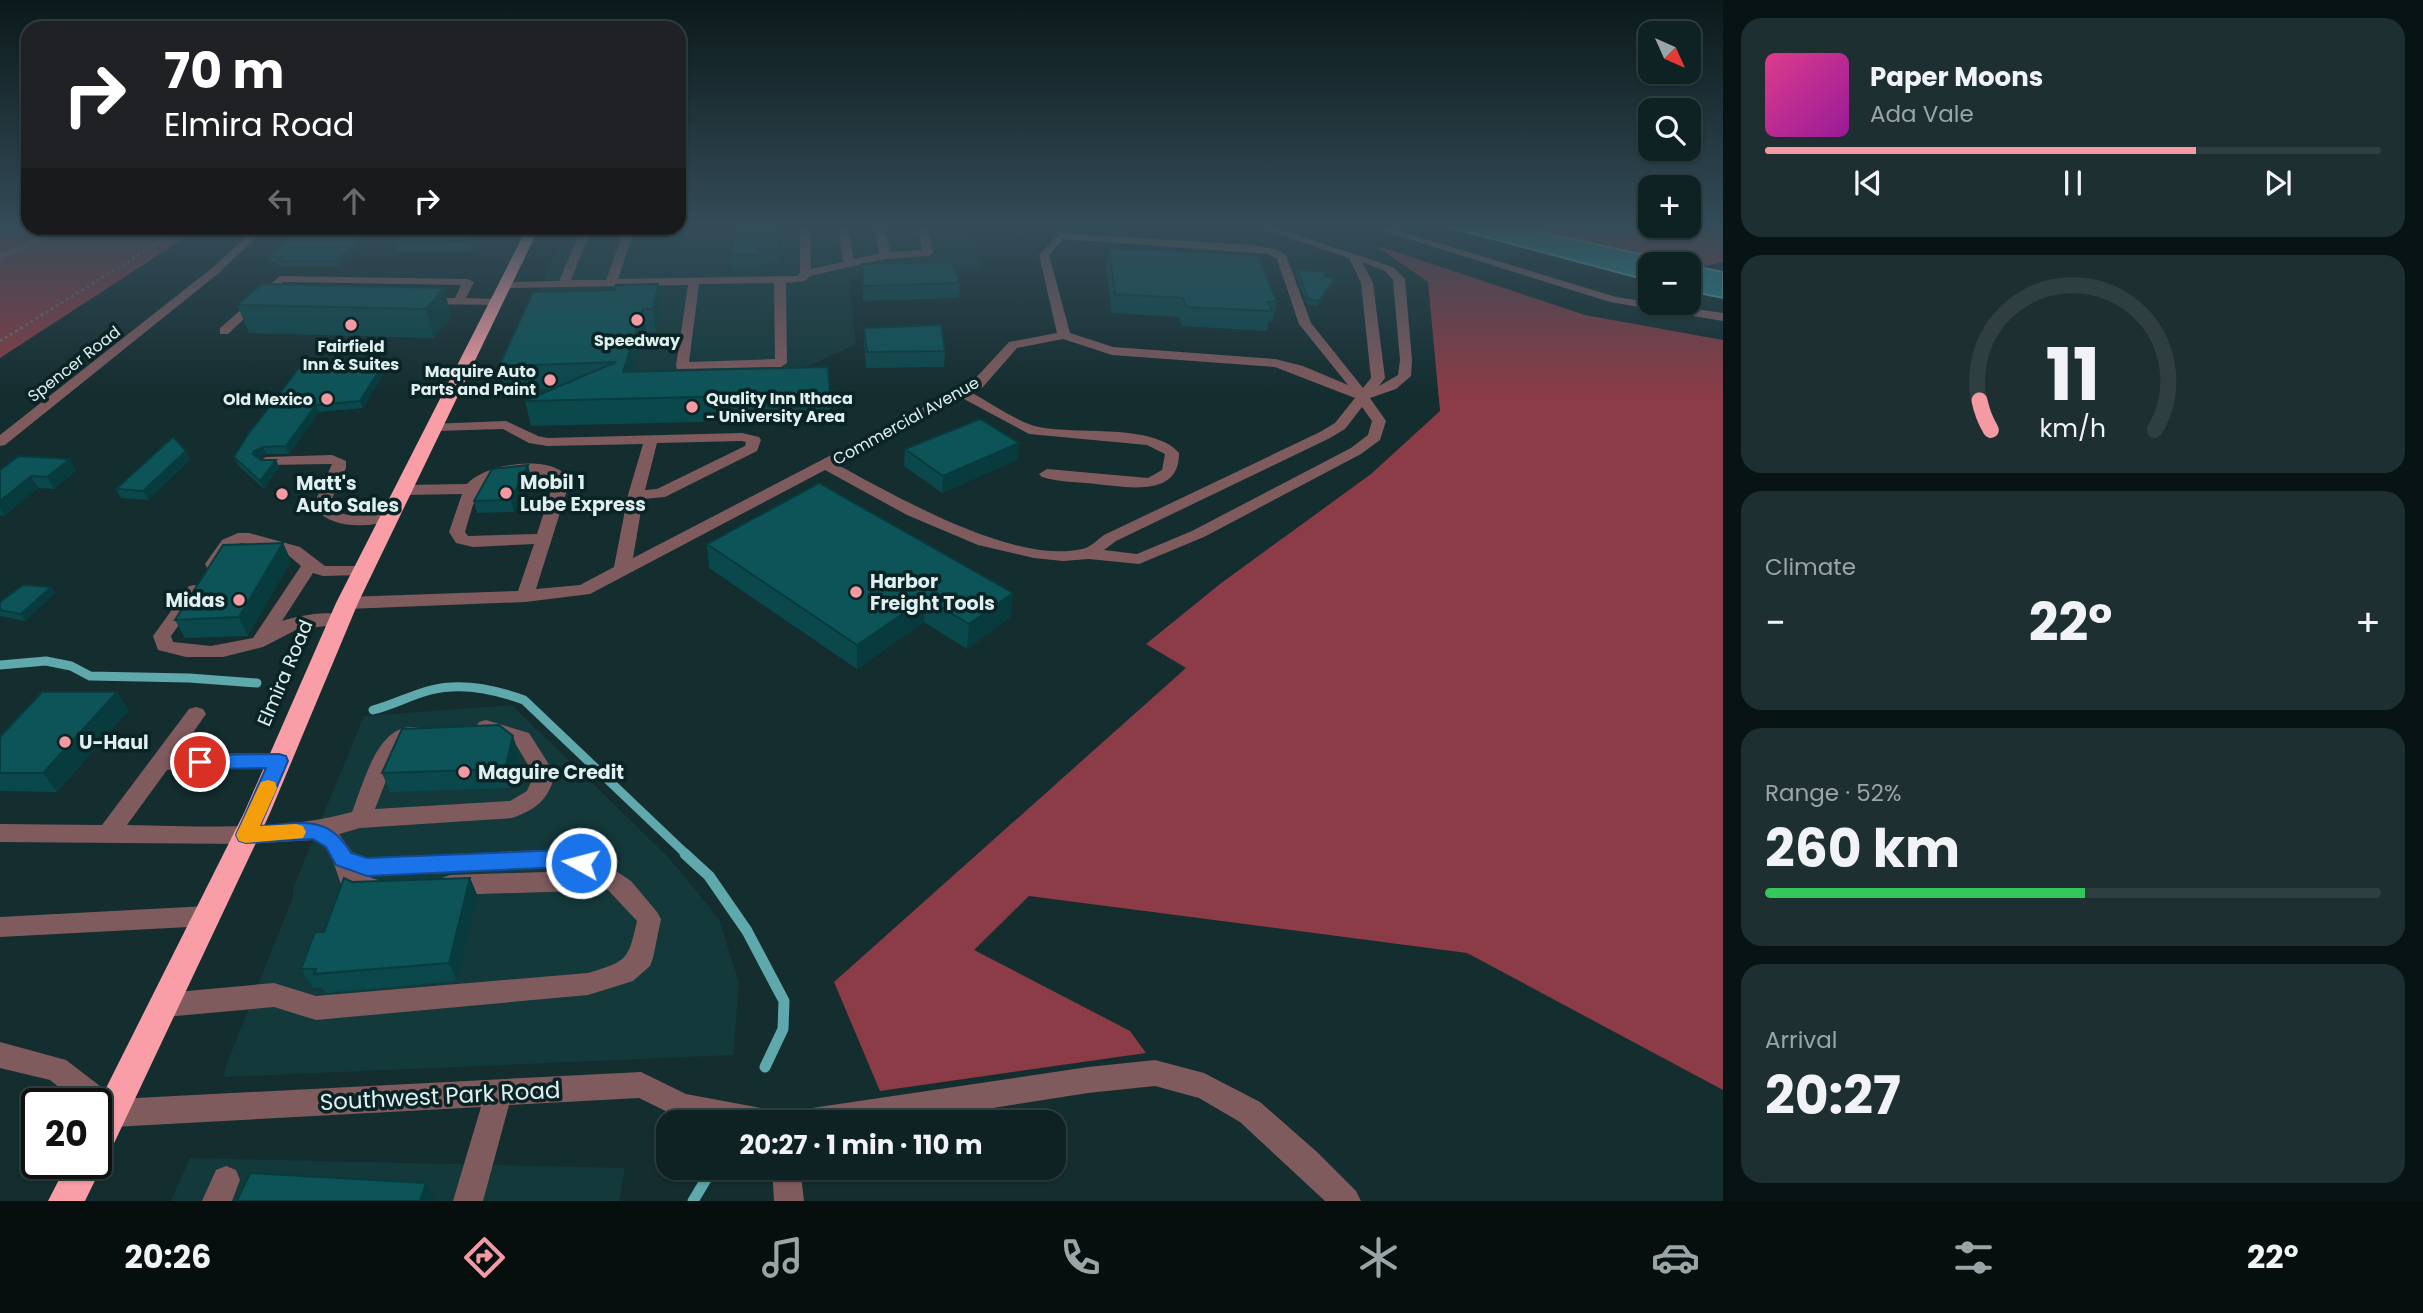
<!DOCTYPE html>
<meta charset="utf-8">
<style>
:root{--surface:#0f2223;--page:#1d2f30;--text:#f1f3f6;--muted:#9ba4a6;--line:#2f3f41;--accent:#f49aa2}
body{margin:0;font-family:Poppins,sans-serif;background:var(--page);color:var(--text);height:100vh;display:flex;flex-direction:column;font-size:26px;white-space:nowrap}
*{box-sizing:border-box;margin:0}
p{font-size:23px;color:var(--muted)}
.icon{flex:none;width:38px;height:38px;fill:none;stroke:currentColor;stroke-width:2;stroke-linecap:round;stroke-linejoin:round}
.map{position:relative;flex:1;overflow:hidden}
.drawer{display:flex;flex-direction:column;gap:18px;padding:18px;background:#081313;width:700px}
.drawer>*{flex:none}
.banner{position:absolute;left:21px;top:21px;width:665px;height:214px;border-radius:21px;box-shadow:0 2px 5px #0004,0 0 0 2px var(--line);background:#202124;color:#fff;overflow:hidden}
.needle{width:46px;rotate:135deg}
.controls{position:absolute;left:1638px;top:21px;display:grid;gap:14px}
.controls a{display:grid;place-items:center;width:63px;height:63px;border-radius:14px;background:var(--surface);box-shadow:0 2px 5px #0004,0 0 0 2px var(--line);font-size:35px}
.speed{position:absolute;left:21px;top:1088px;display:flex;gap:14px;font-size:35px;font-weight:700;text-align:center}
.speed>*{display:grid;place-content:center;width:91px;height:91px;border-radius:50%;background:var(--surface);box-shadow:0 2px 5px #0004,0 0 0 2px var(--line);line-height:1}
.speed .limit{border:4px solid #111;border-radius:10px;background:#fff;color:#111}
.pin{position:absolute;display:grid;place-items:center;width:60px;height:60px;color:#fff;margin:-30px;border:4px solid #fff;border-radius:50%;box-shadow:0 2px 7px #0007}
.me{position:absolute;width:77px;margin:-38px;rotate:277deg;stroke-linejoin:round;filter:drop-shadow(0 0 5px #0008)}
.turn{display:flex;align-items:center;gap:24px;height:147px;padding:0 28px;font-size:32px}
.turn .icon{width:91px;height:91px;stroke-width:2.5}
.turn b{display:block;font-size:49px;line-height:60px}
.lanes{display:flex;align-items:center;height:66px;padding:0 28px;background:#0003;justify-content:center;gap:35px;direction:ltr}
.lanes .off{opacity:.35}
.big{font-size:52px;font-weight:700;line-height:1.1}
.drawer .tile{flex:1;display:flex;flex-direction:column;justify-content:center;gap:10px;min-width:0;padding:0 24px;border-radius:21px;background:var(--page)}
.drawer .dial{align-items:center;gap:0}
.dial svg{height:182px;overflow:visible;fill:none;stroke:var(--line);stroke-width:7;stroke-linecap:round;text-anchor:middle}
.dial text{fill:var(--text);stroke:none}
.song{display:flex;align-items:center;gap:21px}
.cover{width:84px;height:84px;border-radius:10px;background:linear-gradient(135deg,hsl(330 70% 55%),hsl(300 70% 35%))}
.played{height:7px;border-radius:4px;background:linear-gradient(90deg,var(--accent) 70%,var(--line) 70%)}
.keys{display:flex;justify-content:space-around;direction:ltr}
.heat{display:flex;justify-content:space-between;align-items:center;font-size:38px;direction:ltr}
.charge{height:10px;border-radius:5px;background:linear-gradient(90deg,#34c759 52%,var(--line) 0)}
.trip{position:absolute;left:656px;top:1110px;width:410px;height:70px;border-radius:21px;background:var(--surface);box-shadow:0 2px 5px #0004,0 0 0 2px var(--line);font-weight:700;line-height:70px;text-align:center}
.tab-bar{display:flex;height:112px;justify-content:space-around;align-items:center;background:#060e0e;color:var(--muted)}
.tab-bar .icon{width:49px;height:49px}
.tab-bar .on{color:var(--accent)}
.tab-bar b{font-size:32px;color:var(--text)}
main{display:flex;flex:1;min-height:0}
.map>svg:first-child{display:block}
.built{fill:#14393b}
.forest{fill:#8b3c46}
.water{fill:#28898e;stroke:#5fa8ab;stroke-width:2}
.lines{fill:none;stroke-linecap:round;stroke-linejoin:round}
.stream-far1{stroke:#5fa8ab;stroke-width:9}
.stream{stroke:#5fa8ab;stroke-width:11}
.path{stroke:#657a7c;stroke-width:2.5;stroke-dasharray:2.5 3.5;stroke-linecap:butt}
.minor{fill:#805b5e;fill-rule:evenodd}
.highway{fill:#f99ea6;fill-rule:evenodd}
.wall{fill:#0a484c}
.shaded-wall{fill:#083b3e}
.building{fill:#0c5458;stroke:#083b3e;stroke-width:2}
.route{fill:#1a73e8;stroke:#114b97;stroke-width:2}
.slow{fill:#f59e0b}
.poi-dot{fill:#f49aa2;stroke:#0a2325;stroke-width:2.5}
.labels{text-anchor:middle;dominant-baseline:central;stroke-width:7;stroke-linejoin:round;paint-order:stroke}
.far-poi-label{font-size:16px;font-weight:bold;fill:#e0eff0;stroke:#0a2325}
.far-street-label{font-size:16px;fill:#e0eff0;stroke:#0a2325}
.poi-label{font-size:19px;font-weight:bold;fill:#e0eff0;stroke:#0a2325;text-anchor:start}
.street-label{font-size:19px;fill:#e0eff0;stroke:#0a2325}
.near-street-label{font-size:23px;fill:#e0eff0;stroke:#0a2325}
</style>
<main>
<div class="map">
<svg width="1723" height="1201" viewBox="0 0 1723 1201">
<rect width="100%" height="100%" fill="#142d2f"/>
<path class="built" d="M972,227l10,42 -105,2 -28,9 7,64 -93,43 -267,8 70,-167z
M512,705l157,153 50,61 20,64 -6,72 -509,22 2,-11 67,-169v-9l71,-172z
M190,1158l435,10 -6,33h-448z"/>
<path class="forest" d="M0,227l28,1h172l-200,130z
M1518,227h205v35l-23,5z
M1375,245l210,70 138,25v750l-256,-137 -438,-57 -55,54 156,81 16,22 -266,38 -46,-109 352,-314 -40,-24 74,-60 151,-110 69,-63 -12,-129z"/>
<path class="water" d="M1448,227h70l167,37h-35v17z
M1689,265l34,7v26l-34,-7z"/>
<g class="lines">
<path class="stream-far1" d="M0,665l46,-4 25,5 19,10 99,2 68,5
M373,710c20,-5 38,-15 58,-20 31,-8 63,-1 93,10l163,155"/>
<path class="stream" d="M685,854l24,22 38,55 37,70 -1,28 -18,38
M693,1201l18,-30"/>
<path class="path" d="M0,341l182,-113"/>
<path class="minor" d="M800,227h10l1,42 32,-7 -5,-35h10l6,32 25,-5 -4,-27h10l5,25 32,-2 -4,-23h10l5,26 -5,3 -43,3 -75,17 -5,5 -19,2 1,80 -6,4 -104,2 -1,-3 12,-81 -183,3 -6,-3 6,-3 54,-1 23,-53h10l-21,52h35l19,-52h10l-17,51 180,-3 2,-3zM774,283l1,76 -86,3 10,-78z
M1257,227h15l121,40 12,12 7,81 -1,16 -15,13 -26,9 16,23 -6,19 -19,14 -157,83 -65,27 -50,-5 -26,2 -29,-3 -56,-13 -71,-30 -82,-45 -235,124 -65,8 -178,7 -9,-6 9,-6 171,-6 16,-47 -61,3 -17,-4 -7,-11 13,-38 -59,1 -8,-5 8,-5 64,-1c18,-21 90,-32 103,-3l-34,108 44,-4 34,-18 14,-72 15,-51 -96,2 -18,-3 -26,-14 -68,2 -5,-1v-6l76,-3 32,15 9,2 195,-5 17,4 2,3 -4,11 -92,46 -22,2 -10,59 339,-176 37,-40 48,-9 -18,-78 21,-22 192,12 23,4 11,6 25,68 52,65 8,-10 -10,-95 -12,-25zM1063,239l205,15 9,5 22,65 49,61 -45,-19 -28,-7 -162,-12 -43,-14 -21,-78zM1362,262l23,9 8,9 7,80 -2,15 -19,11 6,-8 -12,-95zM1063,339l49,16 163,12 80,31 -20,25 -15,9 -216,103c-6,4 -14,13 -22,14 -68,16 -186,-53 -246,-85l126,-66 67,36 118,11 18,9 -3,16 -14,8 -101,-9 -8,5 3,3c17,5 36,5 54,7 30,3 84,14 83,-31 -25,-30 -103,-18 -140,-26 -20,-4 -48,-24 -67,-34l10,-5 35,-40zM1362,407l10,14 -4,14 -17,13 -159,83 -55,23 -33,-4 12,-9 214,-103 15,-9zM742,441l4,1 -1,4 -88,43 -12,1 12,-47zM507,474l46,3 1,4 -17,53 -69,2 -3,-4c8,-26 11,-52 42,-58z
M1370,227h16l230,70 107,16v8l-113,-19z
M59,228h12l-71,33v-7z
M256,228h10l-46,44 -215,173 -5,1v-11l212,-167z
M280,276l188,3 6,3 -8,16 31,1 6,3 -6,3 -74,-1 -6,-3 6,-3h32l6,-13 -178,-3 -55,52h-8v-6z
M332,455l14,6v7l-17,37c16,17 41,9 61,7l6,2 2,3 -2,3c-28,7 -64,11 -83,-14l19,-42 -66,1 -7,-4 7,-4z
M238,533h11l51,14 25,19h44l2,4 -2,4 -6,1 -40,1 -10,-3 -31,48c15,-5 56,-14 67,-1l-3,4 -48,5 -35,18 -40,10h-37l-28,-7 -5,-14 36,-50 6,-1 9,5 -33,46 2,6 38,4 42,-8 48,-72 -13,-11 -47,-12 -7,3 -15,22h-12l-2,-4 17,-24z
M196,707l7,2 3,5 -28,40 101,-1 7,2 3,6 -3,6 -119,3 -40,55c75,1 152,7 225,-13 12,-29 27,-97 71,-83l3,5 -3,5 -15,4 -10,7 -23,59 135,-8 17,-10 7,-16 -19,-32 -36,-11 -3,-5 3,-5 7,-2 43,13 26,41c-6,25 -19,36 -43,44l-152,10 -21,6 13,18 15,6 198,-9 21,7 24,11 21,14 26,31 4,7 -8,39 -3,8 -17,15 -45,14 -272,25 -42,-13 -109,10 -9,-4 -4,-8 4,-8 9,-4 109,-10 42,13 272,-23c39,-12 40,-12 49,-52l-29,-31 -158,5 -8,-3 -4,-7 4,-7 8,-3 125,-4 -10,-4 -198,9 -7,-2 21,7 4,7 -4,7 -19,3 -20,-11 -9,-26 -8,-14 -12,-7 -67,4 -246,-2v-18l102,1 87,-116z
M207,906l8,3 4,7 -4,7 -8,3 -207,11v-20z
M0,1042l66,18 51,39 524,-27 45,22 75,14 10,4 4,10h-87l-49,-24 -130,7 -26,96h-30l28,-94 -368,20 -17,-10v-13h-16l-30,-24 -50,-12z
M1155,1060l49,13 56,29 57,50 39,39 5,10h-36l-85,-79 -41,-24 -44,-12 -67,7 -184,29h-106l4,-10 10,-4 276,-41z
M226,1166l10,4 4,10 -8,21h-30l14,-31z
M772,1167h28l4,34h-30z"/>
<path class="highway" d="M527,228h12l-181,375 -88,210 -162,343 -7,3 2,5 -18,37h-37l19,-37h29v-56l148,-295 92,-210z"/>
</g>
<path class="wall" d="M780,227l-1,36 -20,1 -1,5 -26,1 -1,-15z
M377,228l-38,38h-60l-2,-5h-7l-2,-5 13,-11z
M405,228h78l1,3 -13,21 -73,1 -3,-11z
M1109,248l168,54 -5,20 -3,-1 -2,10 -85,-5 -3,-9 -67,-4 -6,-47z
M862,264l98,19 -1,15 -96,3z
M1298,270l29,2 -1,4 7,7 -16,23 -10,-2 -11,-29z
M444,288l7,29 -17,21 -185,-5 -12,-28z
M533,292l128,15 -5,25h-10l-12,40 196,22v25l-299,7 -6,-25 28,-12 -48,2 -6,-25z
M864,328l81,23 -1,16 -78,1 -2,-25z
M382,366l2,7 -21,35 -44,4 -30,42h-23l-7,4 2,2h15l3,7 -15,22 -26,-24 -4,-8 13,-21z
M1019,443l-2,17 -75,33 -38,-27 1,-17z
M186,451l4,9 -42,40 -27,-2 -5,-9z
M70,459l6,12 -22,18 -16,-1 -34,28 -4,-1v-45z
M528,465l3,12 -17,35 -37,1 -3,-12z
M283,543l8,18 -43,75 -63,2 -10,-18z
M707,544l306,49 -3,24 -43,32 -43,-27 -67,47 -148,-101z
M51,587l4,6 -30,28 -25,-5v-14z
M117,692l12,18 -72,82 -57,-1v-54z
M519,754l-8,34 -121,4 -8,-19z
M470,878l8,19 -21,84 -131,12 -4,-6 -9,1 -12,-19 23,-37z"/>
<path class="shaded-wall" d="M779,227h1l-1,36 -1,-14z
M371,228h6l-38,38 -2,-5z
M477,228h6l1,3 -13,21 -2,-11z
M1335,278l-2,5 -16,23 2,-5z
M658,284l3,23 -5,25 -3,-23z
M444,288l7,29 -17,21 -8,-29z
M643,309l3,23 -19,65 -4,-25z
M382,366l2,7 -21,35 -3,-7z
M316,405l3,7 -30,42 -3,-8z
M1019,443l-2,17 -75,33 1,-17z
M263,447l3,7 -8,5 -5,-5 1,-3z
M186,451l4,9 -42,40 -5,-9z
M70,459l6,12 -22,18 -7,-12z
M276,460l3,7 -15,22 -4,-8z
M528,465l3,12 -17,35 -3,-12z
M31,476l7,12 -34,28 -4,-7v-8z
M283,543l8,18 -43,75 -9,-19z
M51,587l4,6 -30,28 -4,-7z
M1013,593l-3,24 -43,32 2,-25z
M926,598l-2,24 -67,47v-24z
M117,692l12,18 -72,82 -14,-19z
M513,736l6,18 -8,34 -6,-19z
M470,878l8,19 -21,84 -8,-18z
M426,1183l10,16v2h-16z"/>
<path class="building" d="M735,227h44l-1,22h-20l-1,6h-26z
M293,228h78l-34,33h-60l5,-4 -14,-1 13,-11z
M405,228h72l-8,13 -74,1z
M1109,248l149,7 19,47h-9l4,9 -86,-4 -3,-9 -68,-4z
M952,262l8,21 -97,3 -1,-22z
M1298,270l29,2 -3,4 11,2 -16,23 -11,-2z
M262,284l182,4 -18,21 -189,-4z
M658,284l-5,25h-10l-20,63 205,-5 2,27 -305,7 91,-39 -117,4 34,-74 81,-2 2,-5z
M941,325l4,26 -78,1 -3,-24z
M382,366l-22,35 -44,4 -30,41 -23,1 -9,4 -1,3 8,6h15l-16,21 -26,-24 13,-21 52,-68z
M980,419l39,24 -76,33 -38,-27z
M173,437l13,14 -43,40 -27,-2z
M19,456l51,3 -23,18 -16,-1 -31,25v-31z
M528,465l-17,35 -37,1 18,-32z
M819,483l194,110 -44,31 -43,-26 -69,47 -150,-101z
M283,543l-44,74 -64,3 48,-75z
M23,585l28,2 -30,27 -21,-4v-8z
M42,692h75l-74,81h-43v-36z
M499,725l14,11 -8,33 -123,4 20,-44z
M344,878l8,4 118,-4 -21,85 -135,11 2,-5h-15l14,-37h9z
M250,1173l176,10 -6,18h-183z"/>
<linearGradient id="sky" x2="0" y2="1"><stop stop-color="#0b191a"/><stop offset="0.57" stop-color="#344c58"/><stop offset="1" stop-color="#344c58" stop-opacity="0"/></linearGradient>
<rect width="1723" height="395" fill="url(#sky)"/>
<path class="route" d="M279,754l7,2 2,5 -28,65c41,-2 67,-13 91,27l16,5 198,-8 23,7 3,6 -3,6 -7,3 -16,-5 -198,9 -31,-11 -10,-18 -13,-8 -67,4 -7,-2 -3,-6 30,-67 -66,1 -7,-2 -3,-5 3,-5 7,-2z"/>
<path class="slow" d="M268,780l7,2 2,6 -17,38 36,-2 7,2 3,6 -3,6 -57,5 -7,-2 -3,-6 22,-47 3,-6z"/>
<g class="poi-dot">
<circle cx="637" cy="320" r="7"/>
<circle cx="351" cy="325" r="7"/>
<circle cx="550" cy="380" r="7"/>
<circle cx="327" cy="399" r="7"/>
<circle cx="692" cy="407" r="7"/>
<circle cx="506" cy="493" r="7"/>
<circle cx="282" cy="494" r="7"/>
<circle cx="856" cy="592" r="7"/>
<circle cx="239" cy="600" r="7"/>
<circle cx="65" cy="742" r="7"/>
<circle cx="464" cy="772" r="7"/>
</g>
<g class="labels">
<g class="far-poi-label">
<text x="637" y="340">Speedway</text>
<text x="351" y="346">Fairfield<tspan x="351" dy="18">Inn &amp; Suites</tspan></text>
<text x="536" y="371" text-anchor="end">Maquire Auto<tspan x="536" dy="18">Parts and Paint</tspan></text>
<text x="706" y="398" text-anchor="start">Quality Inn Ithaca<tspan x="706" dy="18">- University Area</tspan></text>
<text x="313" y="399" text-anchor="end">Old Mexico</text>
</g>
<g class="far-street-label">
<text transform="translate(74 364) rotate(-38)">Spencer Road</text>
<text transform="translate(906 421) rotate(-29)">Commercial Avenue</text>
</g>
<g class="poi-label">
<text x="520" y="482">Mobil 1<tspan x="520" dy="22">Lube Express</tspan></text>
<text x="296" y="483">Matt's<tspan x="296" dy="22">Auto Sales</tspan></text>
<text x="870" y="581">Harbor<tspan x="870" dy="22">Freight Tools</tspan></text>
<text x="225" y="600" text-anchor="end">Midas</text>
<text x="79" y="742">U-Haul</text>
<text x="478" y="772">Maguire Credit</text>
</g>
<g class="street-label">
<text transform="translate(285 673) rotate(-67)">Elmira Road</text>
</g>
<g class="near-street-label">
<text transform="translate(440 1096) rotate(-3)">Southwest Park Road</text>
</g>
</g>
</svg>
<div class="controls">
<a><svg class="needle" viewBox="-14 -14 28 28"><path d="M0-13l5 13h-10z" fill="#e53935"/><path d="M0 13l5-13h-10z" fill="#9ba4a6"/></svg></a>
<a><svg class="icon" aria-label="search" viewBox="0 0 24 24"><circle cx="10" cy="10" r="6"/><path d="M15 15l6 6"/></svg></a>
<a>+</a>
<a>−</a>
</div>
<div class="speed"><div class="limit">20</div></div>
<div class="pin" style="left:200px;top:762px;background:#d93025"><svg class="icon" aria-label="arrive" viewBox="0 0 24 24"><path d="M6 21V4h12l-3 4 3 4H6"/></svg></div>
<svg class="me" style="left:581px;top:863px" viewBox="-20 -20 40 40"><circle r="17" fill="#1a73e8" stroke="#fff" stroke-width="3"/><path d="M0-11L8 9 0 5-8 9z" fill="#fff"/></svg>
<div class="trip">20:27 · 1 min · 110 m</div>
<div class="banner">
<div class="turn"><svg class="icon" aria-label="right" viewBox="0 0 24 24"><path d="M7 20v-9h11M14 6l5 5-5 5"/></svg><div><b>70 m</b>Elmira Road</div></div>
<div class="lanes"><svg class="icon off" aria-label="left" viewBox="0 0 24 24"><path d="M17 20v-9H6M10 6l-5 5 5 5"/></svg><svg class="icon off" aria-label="ahead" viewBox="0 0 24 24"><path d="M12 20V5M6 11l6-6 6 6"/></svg><svg class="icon" aria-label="right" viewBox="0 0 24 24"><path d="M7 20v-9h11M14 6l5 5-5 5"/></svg></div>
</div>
</div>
<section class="drawer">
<div class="tile">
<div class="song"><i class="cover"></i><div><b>Paper Moons</b><p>Ada Vale</p></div></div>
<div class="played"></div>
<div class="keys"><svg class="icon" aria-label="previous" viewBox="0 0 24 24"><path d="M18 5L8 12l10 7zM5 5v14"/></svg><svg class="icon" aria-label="pause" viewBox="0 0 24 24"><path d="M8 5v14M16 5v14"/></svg><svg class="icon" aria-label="next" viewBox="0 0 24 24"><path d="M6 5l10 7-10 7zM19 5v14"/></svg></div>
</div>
<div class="tile dial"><svg viewBox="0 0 100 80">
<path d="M14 69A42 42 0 1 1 86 69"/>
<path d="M14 69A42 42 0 0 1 9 56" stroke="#f49aa2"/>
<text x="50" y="56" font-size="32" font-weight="700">11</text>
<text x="50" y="72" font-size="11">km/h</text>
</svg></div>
<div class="tile"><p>Climate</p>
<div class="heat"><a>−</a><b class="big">22°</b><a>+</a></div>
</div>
<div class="tile"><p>Range · 52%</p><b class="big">260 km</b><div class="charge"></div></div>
<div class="tile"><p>Arrival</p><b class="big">20:27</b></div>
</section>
</main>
<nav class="tab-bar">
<b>20:26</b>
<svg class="icon on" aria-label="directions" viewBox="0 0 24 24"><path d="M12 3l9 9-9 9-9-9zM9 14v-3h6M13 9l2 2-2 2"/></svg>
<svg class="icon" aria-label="music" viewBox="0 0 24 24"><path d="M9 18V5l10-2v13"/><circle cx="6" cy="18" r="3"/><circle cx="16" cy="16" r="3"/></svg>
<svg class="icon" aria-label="phone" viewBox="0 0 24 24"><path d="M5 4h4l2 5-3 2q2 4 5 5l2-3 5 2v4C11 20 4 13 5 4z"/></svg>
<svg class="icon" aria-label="climate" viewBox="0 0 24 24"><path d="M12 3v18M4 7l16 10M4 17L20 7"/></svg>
<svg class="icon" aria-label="car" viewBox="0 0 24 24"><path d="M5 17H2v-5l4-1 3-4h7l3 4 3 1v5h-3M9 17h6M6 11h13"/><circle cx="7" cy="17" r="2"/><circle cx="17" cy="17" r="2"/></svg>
<svg class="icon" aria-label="filters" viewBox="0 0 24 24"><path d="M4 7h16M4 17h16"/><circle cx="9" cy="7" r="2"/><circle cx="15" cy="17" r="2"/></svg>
<b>22°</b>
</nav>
